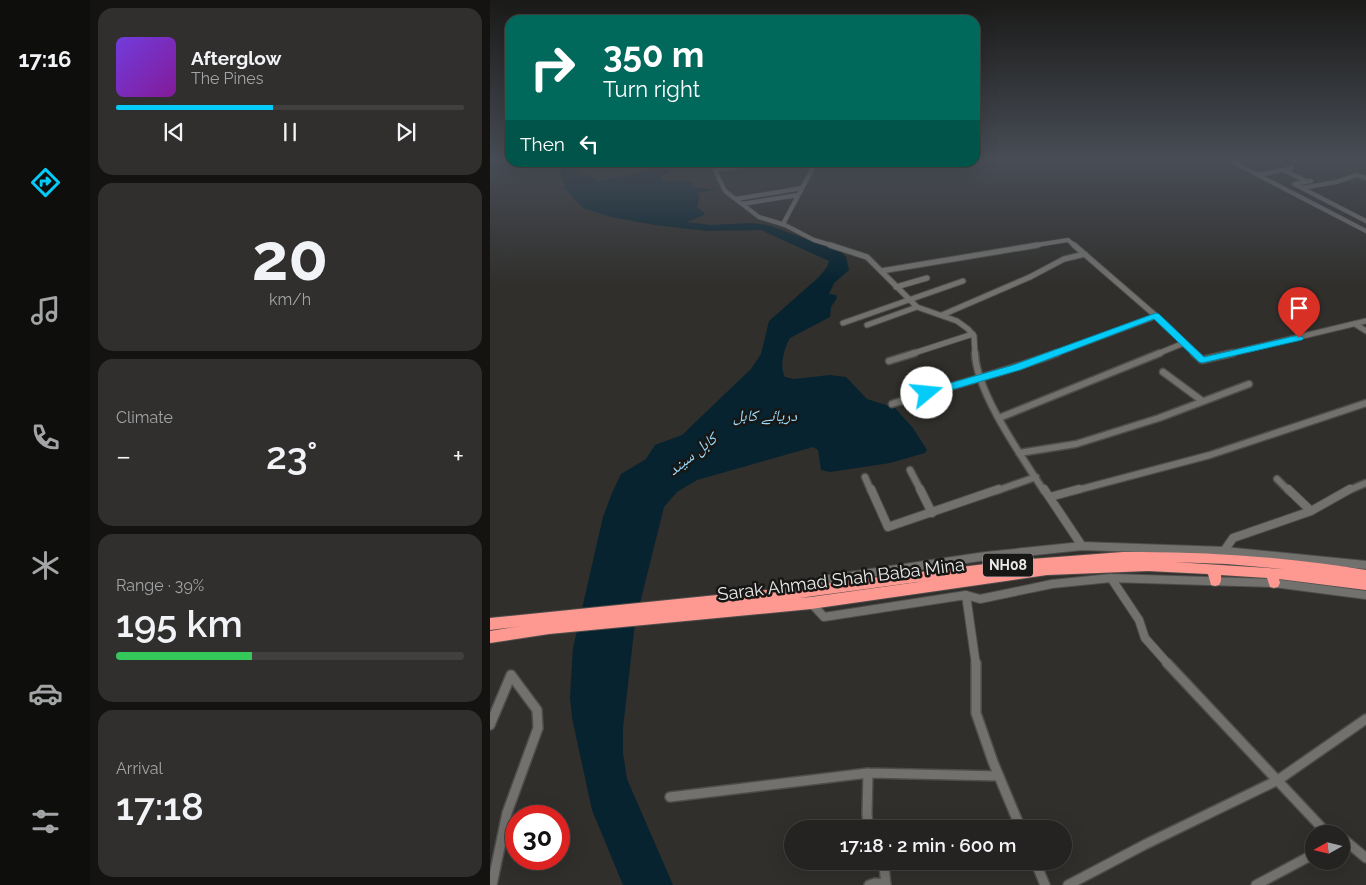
<!DOCTYPE html>
<meta charset="utf-8">
<style>
:root{--surface:#242321;--page:#302f2e;--text:#f1f3f6;--muted:#a3a4a5;--line:#41403f;--accent:#05cbf9}
body{margin:0;font-family:Raleway,"Noto Naskh Arabic",sans-serif;background:var(--page);color:var(--text);height:100vh;display:flex;flex-direction:column;font-size:19px;white-space:nowrap}
*{box-sizing:border-box;margin:0}
p{font-size:16px;color:var(--muted)}
.icon{flex:none;width:28px;height:28px;fill:none;stroke:currentColor;stroke-width:2;stroke-linecap:round;stroke-linejoin:round}
.map{position:relative;flex:1;overflow:hidden}
.drawer{display:flex;flex-direction:column;gap:8px;padding:8px;background:#141312;width:400px}
.drawer>*{flex:none}
.top-card{position:absolute;left:15px;top:15px;width:475px;height:152px;border-radius:15px;box-shadow:0 5px 20px #0002,0 0 0 1px var(--line);background:#00695c;color:#fff;overflow:hidden}
.needle{width:32px;rotate:262deg}
.buttons{position:absolute;left:815px;top:825px;display:grid;gap:10px}
.buttons a{display:grid;place-items:center;width:45px;height:45px;border-radius:50%;background:var(--surface);box-shadow:0 5px 20px #0002,0 0 0 1px var(--line);font-size:25px}
.speed{position:absolute;left:15px;top:805px;display:flex;gap:10px;font-size:25px;font-weight:700;text-align:center}
.speed>*{display:grid;place-content:center;width:65px;height:65px;border-radius:50%;background:var(--surface);box-shadow:0 5px 20px #0002,0 0 0 1px var(--line);line-height:1}
.speed .limit{border:8px solid #d22;background:#fff;color:#111}
.pin{position:absolute;display:grid;place-items:center;width:42px;height:42px;color:#fff;margin:-51px -21px;border-radius:50% 50% 50% 0;rotate:-45deg;box-shadow:0 0 5px #0007}
.pin .icon{rotate:45deg}
.me{position:absolute;width:55px;margin:-28px;rotate:73deg;stroke-linejoin:round;filter:drop-shadow(0 0 4px #0008)}
.turn{display:flex;align-items:center;gap:18px;height:105px;padding:0 15px;font-size:22px}
.turn .icon{width:65px;height:65px;stroke-width:2.5}
.turn b{display:block;font-size:35px;line-height:42px}
.then{display:flex;align-items:center;height:48px;padding:0 15px;background:#0003;gap:10px;font-size:19px}
.big{font-size:38px;font-weight:600;line-height:1.1}
.drawer .card{flex:1;display:flex;flex-direction:column;justify-content:center;gap:8px;min-width:0;padding:0 18px;border-radius:15px;background:var(--page)}
.drawer .dial{align-items:center;gap:0}
.dial b{font-size:65px;line-height:1}
.song{display:flex;align-items:center;gap:15px}
.cover{width:60px;height:60px;border-radius:8px;background:linear-gradient(135deg,hsl(260 70% 55%),hsl(290 70% 35%))}
.played{height:5px;border-radius:2px;background:linear-gradient(90deg,var(--accent) 45%,var(--line) 45%)}
.keys{display:flex;justify-content:space-around;direction:ltr}
.heat{display:flex;justify-content:space-between;align-items:center;font-size:28px;direction:ltr}
.charge{height:8px;border-radius:4px;background:linear-gradient(90deg,#34c759 39%,var(--line) 0)}
.trip{position:absolute;left:294px;top:820px;width:288px;height:50px;border-radius:25px;background:var(--surface);box-shadow:0 5px 20px #0002,0 0 0 1px var(--line);font-weight:600;line-height:50px;text-align:center}
main{display:flex;flex:1;min-height:0}
.tabs{display:flex;flex-direction:column;width:90px;justify-content:space-around;align-items:center;background:#0e0e0d;color:var(--muted)}
.tabs .icon{width:35px;height:35px}
.tabs .on{color:var(--accent)}
.tabs b{font-size:22px;color:var(--text)}
.map>svg:first-child{display:block}
.water{fill:#06232f}
.lines{fill:none;stroke-linecap:round;stroke-linejoin:round}
.minor-far4-casing{stroke:#4e4d4b;stroke-width:5}
.minor-far3-casing{stroke:#4e4d4b;stroke-width:7}
.minor-far2-casing{stroke:#4e4d4b;stroke-width:9}
.minor-far1-casing{stroke:#4e4d4b;stroke-width:10}
.minor-casing{stroke:#4e4d4b;stroke-width:12}
.highway-casing{stroke:#4e4d4b;stroke-width:2}
.minor-far4{stroke:#72716e;stroke-width:4}
.minor-far3{stroke:#72716e;stroke-width:5}
.minor-far2{stroke:#72716e;stroke-width:6}
.minor-far1{stroke:#72716e;stroke-width:8}
.minor{stroke:#72716e;stroke-width:9}
.highway{fill:#fe9991;fill-rule:evenodd}
.route{fill:#05cbf9;stroke:#0384a2}
.labels{text-anchor:middle;dominant-baseline:central;stroke-width:5;stroke-linejoin:round;paint-order:stroke}
.shield{fill:#171716;stroke:#aaa9a8;stroke-width:1}
.shield-label{font-size:14px;font-weight:bold;fill:#e9e8e6}
.water-label{font-size:16px;font-style:italic;fill:#9adbfb;stroke:#171716}
.near-street-label{font-size:18px;fill:#e9e8e6;stroke:#171716}
</style>
<main>
<nav class="tabs">
<b>17:16</b>
<svg class="icon on" aria-label="directions" viewBox="0 0 24 24"><path d="M12 3l9 9-9 9-9-9zM9 14v-3h6M13 9l2 2-2 2"/></svg>
<svg class="icon" aria-label="music" viewBox="0 0 24 24"><path d="M9 18V5l10-2v13"/><circle cx="6" cy="18" r="3"/><circle cx="16" cy="16" r="3"/></svg>
<svg class="icon" aria-label="phone" viewBox="0 0 24 24"><path d="M5 4h4l2 5-3 2q2 4 5 5l2-3 5 2v4C11 20 4 13 5 4z"/></svg>
<svg class="icon" aria-label="climate" viewBox="0 0 24 24"><path d="M12 3v18M4 7l16 10M4 17L20 7"/></svg>
<svg class="icon" aria-label="car" viewBox="0 0 24 24"><path d="M5 17H2v-5l4-1 3-4h7l3 4 3 1v5h-3M9 17h6M6 11h13"/><circle cx="7" cy="17" r="2"/><circle cx="17" cy="17" r="2"/></svg>
<svg class="icon" aria-label="filters" viewBox="0 0 24 24"><path d="M4 7h16M4 17h16"/><circle cx="9" cy="7" r="2"/><circle cx="15" cy="17" r="2"/></svg>
</nav>
<section class="drawer">
<div class="card">
<div class="song"><i class="cover"></i><div><b>Afterglow</b><p>The Pines</p></div></div>
<div class="played"></div>
<div class="keys"><svg class="icon" aria-label="previous" viewBox="0 0 24 24"><path d="M18 5L8 12l10 7zM5 5v14"/></svg><svg class="icon" aria-label="pause" viewBox="0 0 24 24"><path d="M8 5v14M16 5v14"/></svg><svg class="icon" aria-label="next" viewBox="0 0 24 24"><path d="M6 5l10 7-10 7zM19 5v14"/></svg></div>
</div>
<div class="card dial"><b>20</b><p>km/h</p></div>
<div class="card"><p>Climate</p>
<div class="heat"><a>−</a><b class="big">23°</b><a>+</a></div>
</div>
<div class="card"><p>Range · 39%</p><b class="big">195 km</b><div class="charge"></div></div>
<div class="card"><p>Arrival</p><b class="big">17:18</b></div>
</section>
<div class="map">
<svg width="876" height="885" viewBox="0 0 876 885">
<rect width="100%" height="100%" fill="#302f2c"/>
<path class="water" d="M74,163h12l-1,2 4,3 -1,5 14,3 5,5 61,-12 8,1 3,2 -8,4v5h30v4l3,3 22,2 -18,3 2,5 -3,9 8,6 -3,3 -15,6 24,3 40,-2 17,2 73,27 5,5 3,13 -15,13 -5,11 7,1 1,3 -6,9 -1,10 -40,21c-6,10 -11,29 -5,39l9,2 36,-4 16,2 21,22 28,9 18,20 14,22 -2,3 -35,10 -60,9 -9,-2 -3,-20 -5,-3 -116,33 -20,12 -13,15 -29,116 -12,105v25l4,26 46,106h-50l-31,-75 -20,-92 -2,-21 3,-49 30,-131 9,-24 9,-19 25,-15 9,-14 27,-10 69,-66 10,-15 8,-33 50,-44 8,-10 2,-6 -68,-31 -54,1 -52,-6 -44,-8 -28,-9 -18,-19 -4,-14v-7z"/>
<g class="lines">
<defs>
<path id="minor-far4" d="M741,161l135,70
M221,162l14,29 34,26 26,8 29,15 20,6
M225,170l58,-8
M793,170l23,11
M768,175l34,-7
M821,181l-17,3 72,37
M812,188l34,-6 21,-7 9,3
M246,199l66,-11
M252,204l56,-9
M293,224l33,-62
M540,246l38,-6 7,6"/>
<path id="minor-far3" d="M340,245l37,12 50,50 40,14 11,8 6,7 1,18
M584,245l82,71 40,38
M391,271l157,-26
M406,287l31,-9
M452,315l88,-38 34,-18 21,-5
M353,323l120,-42
M865,324l11,7
M377,325l50,-18
M421,354l62,-20
M564,354l102,-38
M667,354l27,-11
M738,354l138,-33"/>
<path id="minor-far2" d="M485,353c1,39 47,104 69,138
M704,353l8,7 31,-7
M399,361l26,-8
M673,372l38,28
M402,404c55,-17 111,-31 165,-51
M509,418l161,-65
M529,453l57,-9 83,-26 90,-34
M420,470l11,21
M375,477l6,14
M787,479l12,12
M506,491l40,-14
M584,491l136,-36 156,-52
M857,491l19,-8"/>
<path id="minor-far1" d="M381,489l17,38 111,-38
M430,489l12,24
M554,489l38,57
M798,489l23,22
M560,497l29,-8
M734,551l9,-13 78,-27 39,-22
M621,578l28,42 6,18 24,27
M321,589l12,-9 163,-24 96,-10 142,5 142,14
M476,595l10,70
M321,603l13,14 142,-22 14,4 72,-15 59,-6 163,5 92,12"/>
<path id="minor" d="M486,663v50l17,49 28,67
M677,663l157,167 10,4
M0,725l21,-50 26,35 1,18 -31,85 -15,72
M378,773l-1,42 2,14
M180,797l198,-24 131,3
M851,837l25,21
M391,861l3,5 2,19
M545,861l10,24
M379,885l6,-2 11,1
M578,885l78,-41 132,-64 88,-61
M766,885l58,-31"/>
<path id="highway" d="M633,552c82,-1 162,5 243,18v20l-87,-11 1,4 -2,4 -4,1 -4,-1 -3,-9 -46,-3v6l-2,4 -4,1 -4,-1 -3,-11 -60,-3 -101,4 -236,34 -262,25 -59,9v-12l31,-5 -31,4v-12l317,-32 211,-26zM683,562l54,2 56,5zM450,579l-129,18 -12,1z"/>
</defs>
<use href="#minor-far4" class="minor-far4-casing"/>
<use href="#minor-far3" class="minor-far3-casing"/>
<use href="#minor-far2" class="minor-far2-casing"/>
<use href="#minor-far1" class="minor-far1-casing"/>
<use href="#minor" class="minor-casing"/>
<use href="#highway" class="highway-casing"/>
<use href="#minor-far4" class="minor-far4"/>
<use href="#minor-far3" class="minor-far3"/>
<use href="#minor-far2" class="minor-far2"/>
<use href="#minor-far1" class="minor-far1"/>
<use href="#minor" class="minor"/>
<use href="#highway" class="highway"/>
</g>
<linearGradient id="sky" x2="0" y2="1"><stop stop-color="#1a1a18"/><stop offset="0.56" stop-color="#484d56"/><stop offset="1" stop-color="#484d56" stop-opacity="0"/></linearGradient>
<rect width="876" height="285" fill="url(#sky)"/>
<path class="route" d="M666,313l3,1 45,43 95,-22 5,3 -2,2 -100,23 -3,-1 -45,-43 -134,51 -93,27 -6,-4 2,-2 90,-26z"/>
<g class="labels">
<rect class="shield" x="493" y="553.5" width="50" height="23" rx="4"/>
<g class="shield-label">
<text x="518" y="565">NH08</text>
</g>
<g class="water-label">
<text x="275" y="415">دریائے کابل</text>
<text transform="translate(202 454) rotate(-38)">کابل سيند</text>
</g>
<g class="near-street-label">
<text transform="translate(351 579) rotate(-7)">Sarak Ahmad Shah Baba Mina</text>
</g>
</g>
</svg>
<div class="buttons">
<a><svg class="needle" viewBox="-14 -14 28 28"><path d="M0-13l5 13h-10z" fill="#e53935"/><path d="M0 13l5-13h-10z" fill="#a3a4a5"/></svg></a>
</div>
<div class="speed"><div class="limit">30</div></div>
<div class="pin" style="left:809px;top:338px;background:#d93025"><svg class="icon" aria-label="arrive" viewBox="0 0 24 24"><path d="M6 21V4h12l-3 4 3 4H6"/></svg></div>
<svg class="me" style="left:437px;top:393px" viewBox="-20 -20 40 40"><circle r="19" fill="#fff"/><path d="M0-13L10 11 0 6-10 11z" fill="#05cbf9"/></svg>
<div class="trip">17:18 · 2 min · 600 m</div>
<div class="top-card">
<div class="turn"><svg class="icon" aria-label="right" viewBox="0 0 24 24"><path d="M7 20v-9h11M14 6l5 5-5 5"/></svg><div><b>350 m</b>Turn right</div></div>
<div class="then">Then<svg class="icon" aria-label="left" viewBox="0 0 24 24"><path d="M17 20v-9H6M10 6l-5 5 5 5"/></svg></div>
</div>
</div>
</main>
